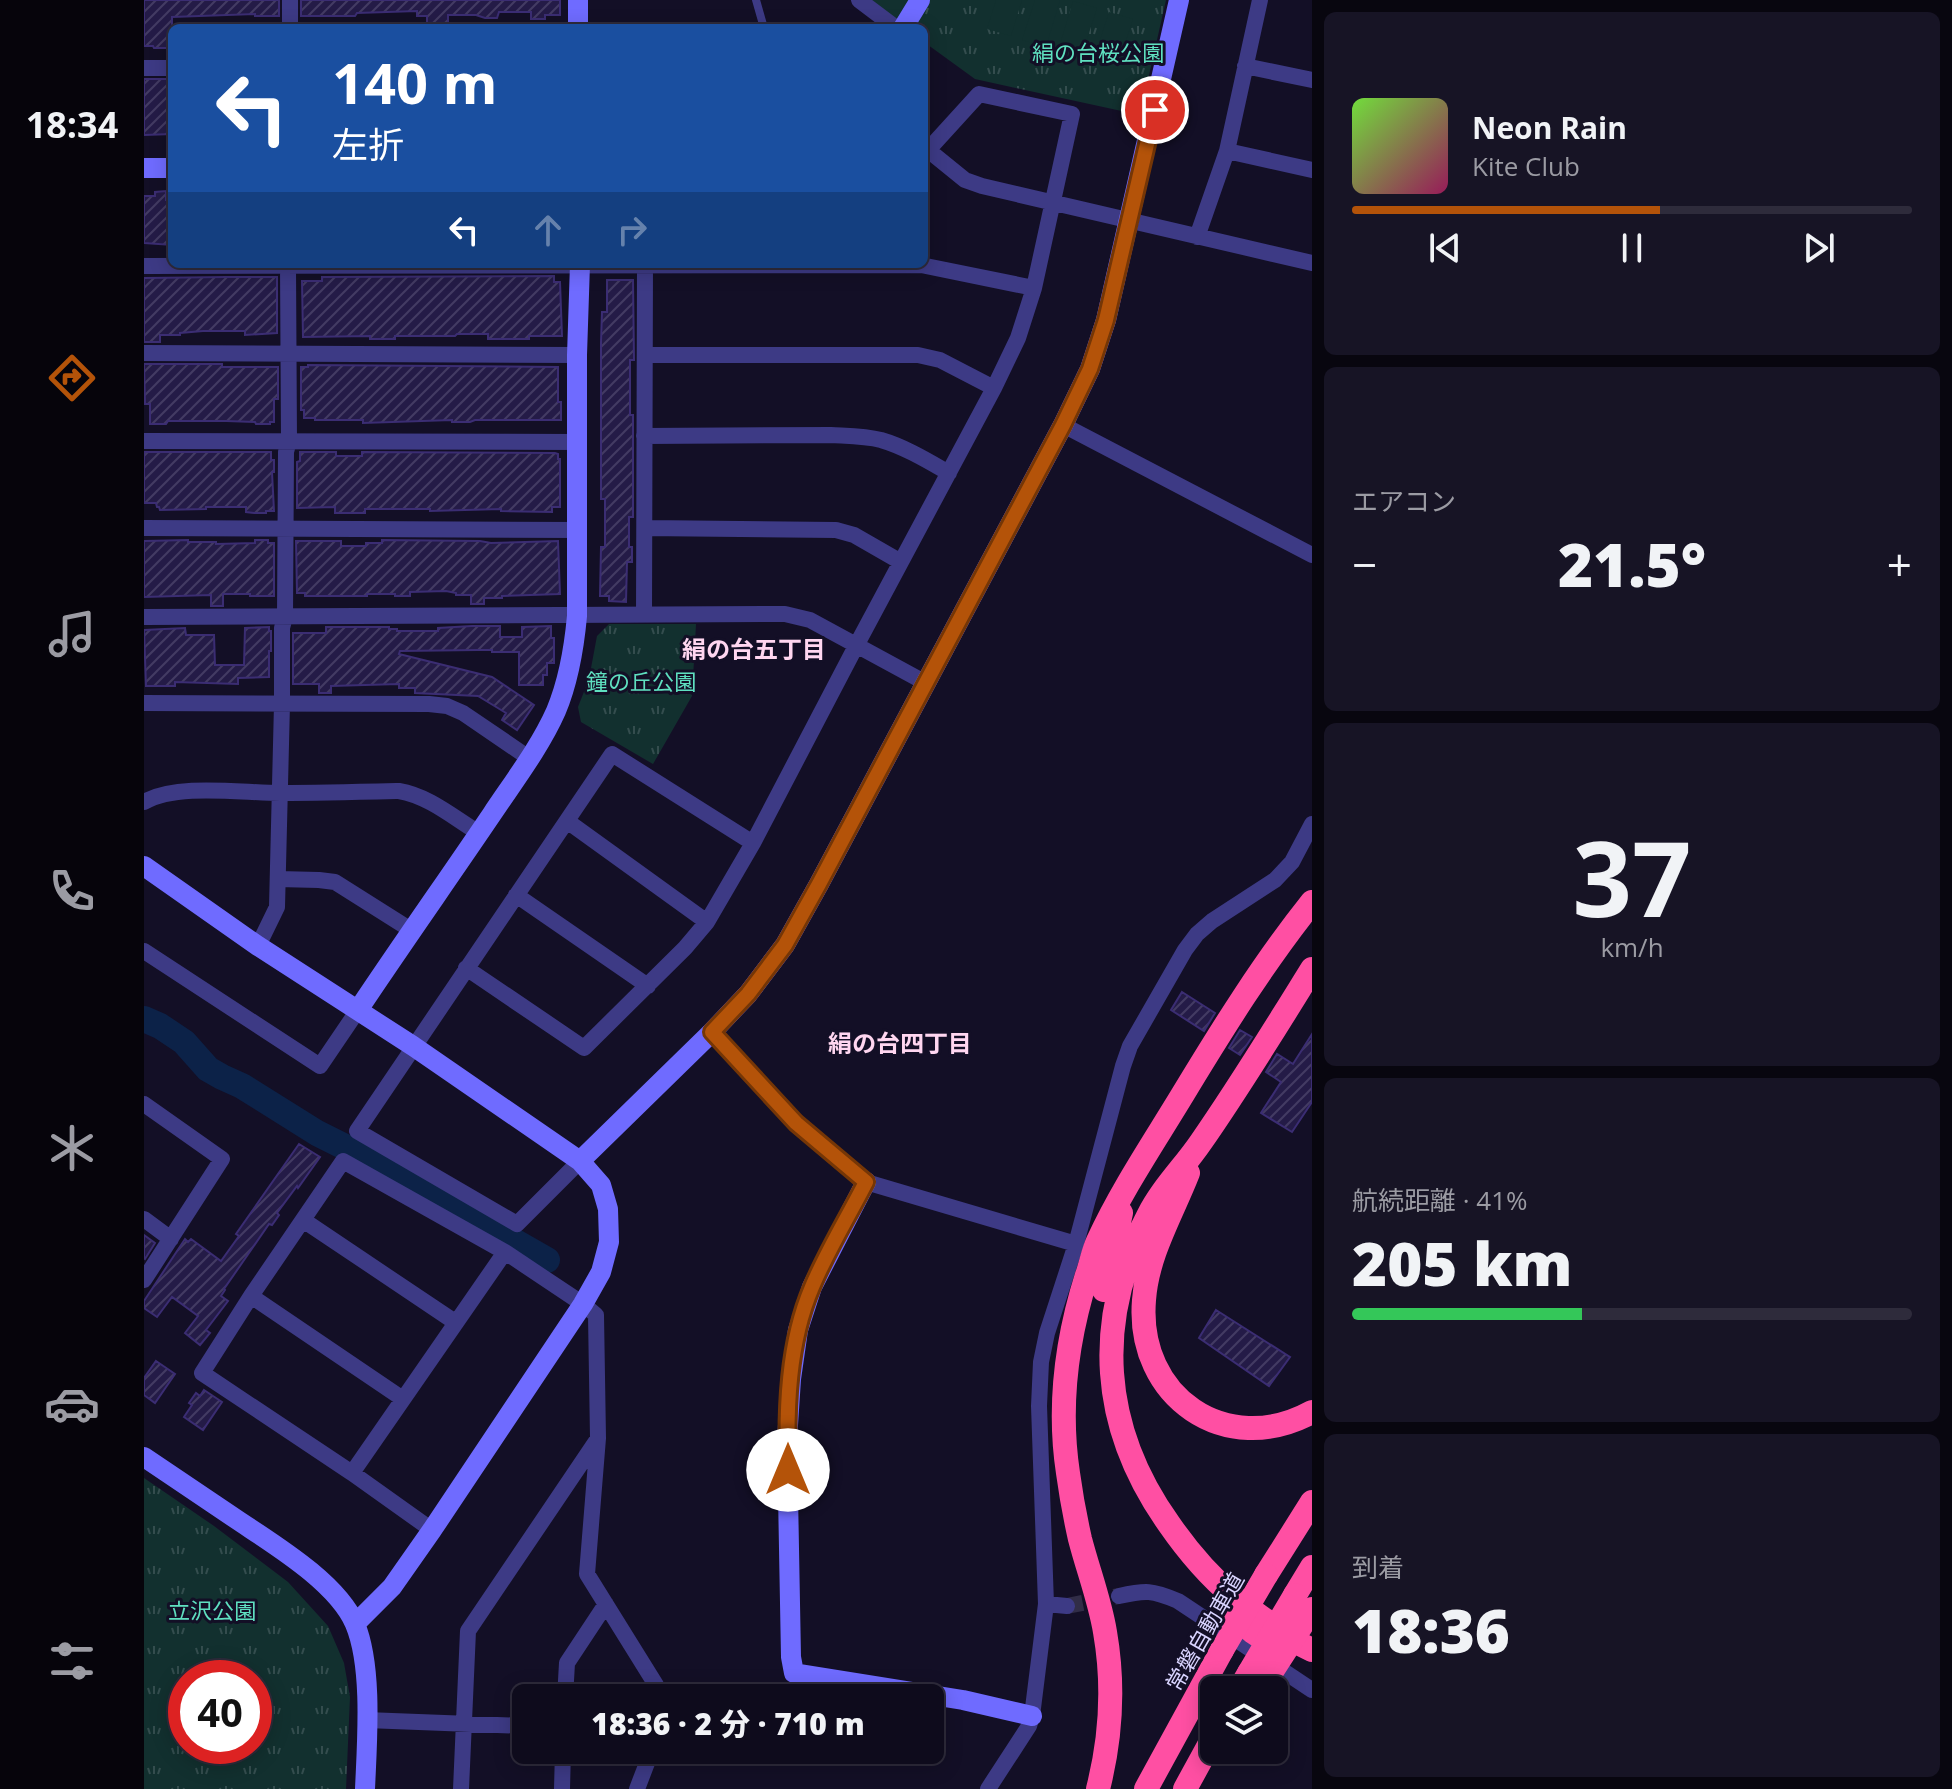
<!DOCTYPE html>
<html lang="ja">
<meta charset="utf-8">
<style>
:root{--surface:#0e0b1c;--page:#171425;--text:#f1f3f6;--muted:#9b9ba3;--line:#2e2b3b;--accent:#b45309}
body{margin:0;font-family:"Open Sans","Noto Sans JP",sans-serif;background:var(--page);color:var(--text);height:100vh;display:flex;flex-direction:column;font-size:30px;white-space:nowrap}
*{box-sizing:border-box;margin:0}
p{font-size:26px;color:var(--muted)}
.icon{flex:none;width:44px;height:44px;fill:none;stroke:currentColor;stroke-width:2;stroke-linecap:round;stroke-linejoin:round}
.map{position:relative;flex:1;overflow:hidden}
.side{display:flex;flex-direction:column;gap:12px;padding:12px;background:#08060f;width:640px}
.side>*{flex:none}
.guide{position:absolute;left:24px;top:24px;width:760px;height:244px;border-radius:12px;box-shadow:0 4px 20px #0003,0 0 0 2px var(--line);background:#1a4fa0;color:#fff;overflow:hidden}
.tools{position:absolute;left:1056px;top:1676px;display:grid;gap:16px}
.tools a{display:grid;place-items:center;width:88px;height:88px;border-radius:12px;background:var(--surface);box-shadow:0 4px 20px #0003,0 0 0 2px var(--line);font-size:40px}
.speed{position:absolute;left:24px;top:1660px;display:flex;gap:16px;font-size:40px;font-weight:700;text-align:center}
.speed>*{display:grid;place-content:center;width:104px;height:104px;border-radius:50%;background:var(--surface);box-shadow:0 4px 20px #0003,0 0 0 2px var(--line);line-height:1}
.speed .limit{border:12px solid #d22;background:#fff;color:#111}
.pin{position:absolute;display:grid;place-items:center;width:68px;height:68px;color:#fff;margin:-34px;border:4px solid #fff;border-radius:50%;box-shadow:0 2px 8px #0007}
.me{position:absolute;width:88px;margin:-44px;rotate:0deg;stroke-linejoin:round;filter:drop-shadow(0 0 6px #0008)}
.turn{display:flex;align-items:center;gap:28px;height:168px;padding:0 32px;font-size:36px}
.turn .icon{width:104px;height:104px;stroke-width:2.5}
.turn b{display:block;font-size:56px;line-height:68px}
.lanes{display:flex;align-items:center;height:76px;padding:0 32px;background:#0003;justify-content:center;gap:40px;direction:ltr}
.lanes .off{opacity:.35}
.big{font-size:60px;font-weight:800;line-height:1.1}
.side .tile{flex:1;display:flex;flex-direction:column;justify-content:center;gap:12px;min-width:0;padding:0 28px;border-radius:12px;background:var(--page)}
.side .dial{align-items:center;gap:0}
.dial b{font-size:104px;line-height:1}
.song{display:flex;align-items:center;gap:24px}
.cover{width:96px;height:96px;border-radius:12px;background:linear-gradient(135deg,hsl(100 70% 55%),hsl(330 70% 35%))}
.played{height:8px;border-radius:4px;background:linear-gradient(90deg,var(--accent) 55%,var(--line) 55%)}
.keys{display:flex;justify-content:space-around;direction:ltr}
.heat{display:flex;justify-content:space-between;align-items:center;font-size:44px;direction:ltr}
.charge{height:12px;border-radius:6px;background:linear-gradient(90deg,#34c759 41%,var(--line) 0)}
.trip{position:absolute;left:368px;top:1684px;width:432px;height:80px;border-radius:12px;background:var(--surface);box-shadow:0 4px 20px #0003,0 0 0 2px var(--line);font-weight:800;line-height:80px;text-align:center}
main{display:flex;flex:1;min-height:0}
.tab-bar{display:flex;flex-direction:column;width:144px;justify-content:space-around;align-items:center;background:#06040b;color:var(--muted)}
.tab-bar .icon{width:56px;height:56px}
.tab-bar .active{color:var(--accent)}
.tab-bar b{font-size:36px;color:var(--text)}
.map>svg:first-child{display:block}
.park{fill:url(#park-tufts);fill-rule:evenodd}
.garden{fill:#12302f}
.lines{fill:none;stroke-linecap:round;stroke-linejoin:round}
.river{stroke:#0c2248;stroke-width:26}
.building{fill:url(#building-hatch);stroke:#3b2d73;stroke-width:2}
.street-tunnel{stroke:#312d47;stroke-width:16;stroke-dasharray:16 8;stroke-linecap:butt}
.lane{stroke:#3d3a85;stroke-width:8}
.street{stroke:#3d3a85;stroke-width:16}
.secondary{stroke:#6f6bff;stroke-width:20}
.highway{stroke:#ff4fa3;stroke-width:24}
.highway-bridge{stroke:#ff4fa3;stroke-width:24}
.route-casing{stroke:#753606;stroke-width:20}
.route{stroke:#b45309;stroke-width:14}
.labels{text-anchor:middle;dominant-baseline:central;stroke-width:6;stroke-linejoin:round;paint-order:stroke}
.park-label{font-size:22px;fill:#5fe0c0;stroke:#130f26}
.street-label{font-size:22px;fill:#d9d4ff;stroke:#130f26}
.neighbourhood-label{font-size:24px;font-weight:bold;fill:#ffd6f0;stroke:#130f26}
</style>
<main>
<nav class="tab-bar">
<b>18:34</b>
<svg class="icon active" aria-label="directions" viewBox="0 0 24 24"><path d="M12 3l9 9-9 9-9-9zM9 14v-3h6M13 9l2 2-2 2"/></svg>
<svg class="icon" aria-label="music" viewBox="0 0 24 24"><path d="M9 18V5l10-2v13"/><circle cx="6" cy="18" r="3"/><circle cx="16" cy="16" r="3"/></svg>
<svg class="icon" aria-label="phone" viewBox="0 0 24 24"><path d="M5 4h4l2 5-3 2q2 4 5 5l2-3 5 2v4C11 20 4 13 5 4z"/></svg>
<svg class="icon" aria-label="climate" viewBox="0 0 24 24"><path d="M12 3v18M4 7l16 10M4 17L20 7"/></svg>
<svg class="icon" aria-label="car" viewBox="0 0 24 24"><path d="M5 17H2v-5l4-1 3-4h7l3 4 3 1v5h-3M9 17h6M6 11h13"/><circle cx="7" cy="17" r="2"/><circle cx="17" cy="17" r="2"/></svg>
<svg class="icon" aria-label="filters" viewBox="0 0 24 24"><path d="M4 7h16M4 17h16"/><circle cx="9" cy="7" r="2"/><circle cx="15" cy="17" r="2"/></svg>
</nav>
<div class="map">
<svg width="1168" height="1789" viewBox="0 0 1168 1789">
<defs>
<pattern id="park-tufts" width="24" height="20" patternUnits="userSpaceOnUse" patternTransform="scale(2)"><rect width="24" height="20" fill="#12302f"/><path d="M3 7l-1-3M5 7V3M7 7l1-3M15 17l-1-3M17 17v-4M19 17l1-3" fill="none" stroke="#344d4e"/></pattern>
<pattern id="building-hatch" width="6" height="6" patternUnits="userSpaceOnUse" patternTransform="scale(2)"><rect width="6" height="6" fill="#241b47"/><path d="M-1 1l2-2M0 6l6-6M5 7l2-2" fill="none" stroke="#433b63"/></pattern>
</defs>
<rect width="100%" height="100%" fill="#130f26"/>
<path class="park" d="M728,0h294l-26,115 -165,-36 -51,-37v-14h-19z
M465,624h87l-4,72 -39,68 -72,-42 -3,-15 11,-28 8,-43z
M0,1478l70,48 74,56 40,44 16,37 6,34 -4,92h-202zM110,1678v68h-68v-68z"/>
<path class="garden" d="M852,0h26l-11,36 -24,-7z
M891,0h25l-14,47 -24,-7z
M929,1l24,7 -16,50 -23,-7z
M965,12l24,7 -16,50 -24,-7z"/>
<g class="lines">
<path class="river" d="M0,1019l16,7 24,16 24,27 14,8 20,9 75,47 108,54 61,38 61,35"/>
</g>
<path class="building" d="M0,0h135v16h-24v-2l-83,3v31h-18l-1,-2h-9z
M157,0h259v15h-15v4h-14v-7h-32l-2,6h-12l-9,-3h-28v8l-21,1v-8h-10v-5l-60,2 -2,3h-54z
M0,79h28v55l-28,1z
M22,191v9h6v45l-28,-2v-47h11v-4z
M410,276v6h6l2,54h-33v3h-41v-5h-31l-2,2h-60v3h-25v-3l-67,1 -1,-56h20v-4z
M82,277h51v56l-32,2v-4h-42l-23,2v2h-20v7h-16v-64z
M463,280h26l1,80h-4v55h3v102h-4v30h3v15h-5l-1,40 -17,-1v-5h-9l1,-49h4v-48h-4v-157l1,-30h5z
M0,364h78v3h56v32h-4v23h-4v2h-14l-1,-2 -29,-1h-58l-2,3h-16v-20h-5z
M164,365l250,2v35h3v18h-86l-5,2h-18v-2l-89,3v-3h-48v-2h-11v-8h-3v-43h7z
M0,452h127v8h3v12h-2l2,39h-8v2h-12l-8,-1v-5h-40v2l-46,1 -1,-3h-2l-1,-4h-12z
M156,452h36v4h26v-4l193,1 3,1v5h2v48h-8v5l-51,-1v-2l-71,2v-2h-65v4h-30v-6l-38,1v-46l3,-1z
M44,540v2h28v2l39,-1v-3h13v3h6v53h-24v-2h-27v12h-12v-11l-67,2v-56z
M238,540l98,1 11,2 67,-2 2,53 -58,2v2h-18v6h-13v-9h-15v-2l-10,-2 -36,1v4h-15v-2h-28v2h-62v-3h-8l-1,-52h45v5h25v-3h16z
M328,626h28v11h22v-10l29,-1v12h3v25h-7v12h-4v10h-24v-33h-27v-2h-14l-78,1 -1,3 93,23 42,28 -17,25 -15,-10 4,-7 -28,-17 -63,-3v-5h-16v-4l-68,2v7h-12v-9h-26v-51h33v-6h63v2h8v2h41v-3z
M125,627v4h2v20h-2v26l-31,1v6l-63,-2v4h-29l-2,-56 41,-2 1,7h28l1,30h29l1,-37z
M1038,992l33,21 -11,18 -33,-21z
M1096,1030l12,7 -12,18 -11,-7z
M1168,1034v68l-20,30 -31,-19 20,-31 -15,-10 11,-18 16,10z
M155,1144l21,13 -22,31 -1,-2 -20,27 2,2 -7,10 -3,-1 -45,65 1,1 -4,6 7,5 -22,29 4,3 -10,12 -15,-12 13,-17 -26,-19 -15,20 -13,-9v-7l41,-62 3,3 3,-3 30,22 18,-25 -3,-2z
M0,1235l11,8 -10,16 -1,-1z
M1072,1310l74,47 -21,29 -70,-48z
M12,1361l19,13 -20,29 -11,-8v-17z
M60,1390l18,12 -19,28 -19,-13 8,-12 -3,-2 7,-10 4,3z"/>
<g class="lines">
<path class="street-tunnel" d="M923,1606l52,-10"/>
<path class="lane" d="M612,0l8,28"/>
<path class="street" d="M146,0v28
M715,0l37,28
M1101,66l67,14
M0,68h28
M1083,151l85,19
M780,152l4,-2 37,30 17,6 330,77
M1053,237l30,-86 33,-151
M0,266l777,-1 113,23
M0,353l433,2
M501,355h273l22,5 54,28
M919,425l249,130
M500,436l187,-1c16,1 34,1 50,5 24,7 47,21 68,33
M0,441l434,1
M0,528l434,2
M501,528l191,2 18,5 47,27
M500,615l1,-349
M0,617l641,-3 25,6 116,63
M0,703l285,1 18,2 16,7 66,45
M0,802c33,-19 97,-9 136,-9 40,0 79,-1 119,-2 30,5 55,27 80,42
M423,821l140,101
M134,879l41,1 16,2 76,48
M372,895l132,91
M114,946l19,-39 5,-203v-76l3,-11 1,-165 3,-11 -1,-175
M0,951l176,115 38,-56
M322,968l118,80 101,-100 22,-26 46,-79 103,-197 138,-258 24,-50 16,-50 38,-174 -93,-20 -51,56
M568,1032l84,91 70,59 210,62
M0,1104l78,55 -78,121
M436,1161l-63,63 -160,-93 255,-377 141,89
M0,1219l27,20
M159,1220l152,102
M107,1296l152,103
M208,1473l153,-221
M288,1530l-80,-57 -150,-100 49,-77 92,-135 162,91 78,52 13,11 2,123 -11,136 69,111 3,13
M975,1596c27,-6 33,-6 59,5l134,89
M902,1604l21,2
M421,1698l2,-35 39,-59
M222,1720l160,6
M317,1789l7,-158 129,-191
M418,1789l1,-39
M493,1789l15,-39
M844,1789l41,-63 3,-10 14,-112 -7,-198 2,-44 6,-29 29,-89 47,-178 7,-20 55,-96 12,-16 15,-13 63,-41 17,-18 20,-38"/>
<path class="secondary" d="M434,28v-28
M759,28l17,-28
M0,168h28
M0,866l114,80 155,100 167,115 21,24 7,24 1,33 -8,30 -18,32 -151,226 -40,57 -37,37
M214,1010c44,-66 90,-131 134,-196 22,-33 48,-67 64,-103 13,-31 18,-62 21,-95v-261l3,-91
M436,1161l132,-129 36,-38 37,-49 34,-61 244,-459 27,-56 16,-49 73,-320
M722,1182l-54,105 -14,43 -7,49 -4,61 4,217 3,16 169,27 69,16
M0,1457c31,21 61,41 92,62 37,25 101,63 119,105 18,43 12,118 10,165"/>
<path class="highway" d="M1168,969c-36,58 -72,117 -111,173 -17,25 -39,46 -53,74 -55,105 -48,211 21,308 18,26 39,51 64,72 21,18 46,33 69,49l10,5
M1044,1173c-16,41 -41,82 -44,127 -8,97 82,159 168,112
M960,1290l17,-77
M1122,1575l46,-73
M1151,1595l17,-28
M1079,1607l30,25 30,20
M1095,1690l10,-17
M954,1789c13,-51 16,-105 7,-157 -5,-31 -17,-62 -25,-93 -5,-22 -9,-44 -12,-66 -10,-66 -1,-135 19,-198 4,-11 6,-23 11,-34 24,-52 56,-99 85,-147 40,-66 81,-132 129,-192
M1002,1789l76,-139
M1041,1789l29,-53"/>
<path class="highway-bridge" d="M1078,1650l44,-75
M1105,1673l46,-78
M1121,1682l47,-73"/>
</g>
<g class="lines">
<defs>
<path id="route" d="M644,1470c-2,-61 0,-127 24,-183 15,-36 36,-70 54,-105l-70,-59 -84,-91 36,-38 37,-49 34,-61 244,-459 27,-56 16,-49 49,-210"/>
</defs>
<use href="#route" class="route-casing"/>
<use href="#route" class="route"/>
</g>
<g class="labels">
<g class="park-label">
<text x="954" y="52">絹の台桜公園</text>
<text x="497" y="681">鐘の丘公園</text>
<text x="68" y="1610">立沢公園</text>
</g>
<g class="street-label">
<text transform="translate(1060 1631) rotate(-60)">常磐自動車道</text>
</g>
<g class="neighbourhood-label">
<text x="610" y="648">絹の台五丁目</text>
<text x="756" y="1042">絹の台四丁目</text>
</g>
</g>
</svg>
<div class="tools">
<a><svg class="icon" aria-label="layers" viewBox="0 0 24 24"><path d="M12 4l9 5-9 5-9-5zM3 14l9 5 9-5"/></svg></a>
</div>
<div class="speed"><div class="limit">40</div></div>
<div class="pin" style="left:1011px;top:110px;background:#d93025"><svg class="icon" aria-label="arrive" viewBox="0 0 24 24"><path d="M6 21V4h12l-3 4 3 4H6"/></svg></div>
<svg class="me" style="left:644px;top:1470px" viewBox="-20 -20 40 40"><circle r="19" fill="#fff"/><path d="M0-13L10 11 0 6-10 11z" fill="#b45309"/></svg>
<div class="trip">18:36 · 2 分 · 710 m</div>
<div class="guide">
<div class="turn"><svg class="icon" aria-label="left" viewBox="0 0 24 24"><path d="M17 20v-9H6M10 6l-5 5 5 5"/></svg><div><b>140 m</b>左折</div></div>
<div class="lanes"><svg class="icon" aria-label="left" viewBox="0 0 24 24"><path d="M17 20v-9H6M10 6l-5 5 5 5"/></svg><svg class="icon off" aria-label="ahead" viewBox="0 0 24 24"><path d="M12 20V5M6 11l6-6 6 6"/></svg><svg class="icon off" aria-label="right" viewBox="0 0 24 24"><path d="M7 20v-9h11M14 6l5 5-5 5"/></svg></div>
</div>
</div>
<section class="side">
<div class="tile">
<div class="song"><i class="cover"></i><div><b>Neon Rain</b><p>Kite Club</p></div></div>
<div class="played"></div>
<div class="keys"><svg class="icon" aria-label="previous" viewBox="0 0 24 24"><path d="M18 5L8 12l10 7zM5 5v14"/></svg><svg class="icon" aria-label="pause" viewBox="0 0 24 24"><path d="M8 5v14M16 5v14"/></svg><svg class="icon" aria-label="next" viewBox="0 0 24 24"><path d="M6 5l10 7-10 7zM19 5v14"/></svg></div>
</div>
<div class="tile"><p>エアコン</p>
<div class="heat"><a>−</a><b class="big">21.5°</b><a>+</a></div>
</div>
<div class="tile dial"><b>37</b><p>km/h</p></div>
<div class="tile"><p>航続距離 · 41%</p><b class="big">205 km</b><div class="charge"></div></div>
<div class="tile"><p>到着</p><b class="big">18:36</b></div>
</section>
</main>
